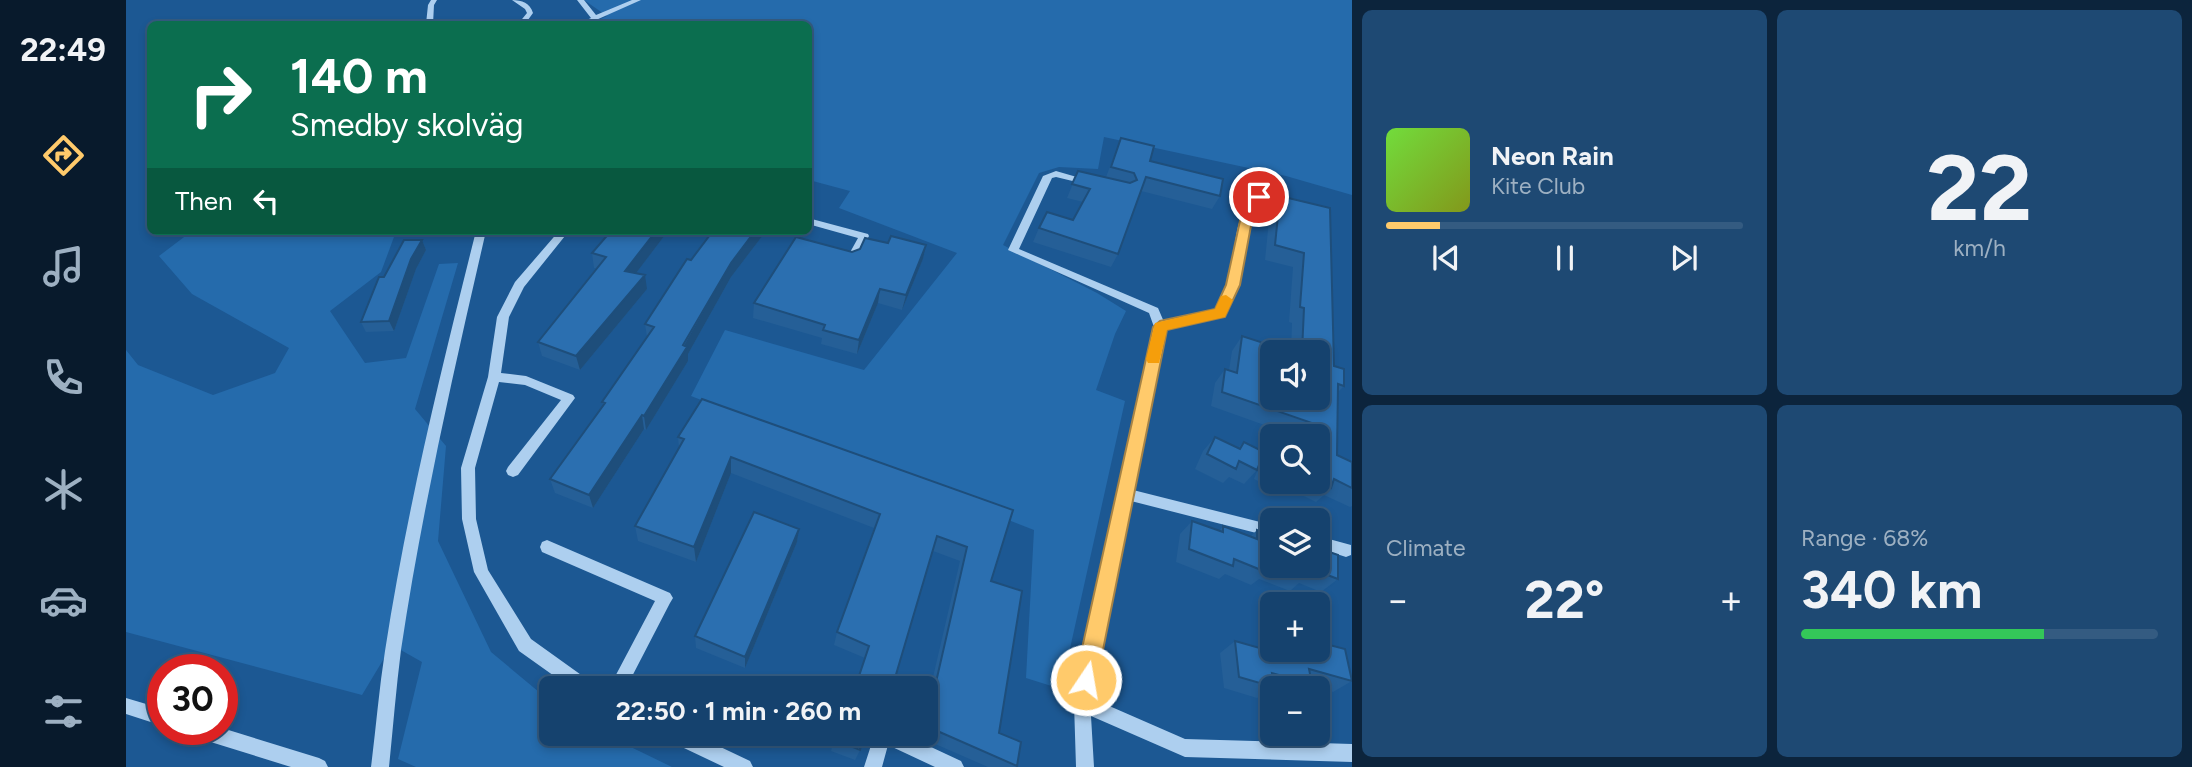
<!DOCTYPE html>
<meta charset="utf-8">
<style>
:root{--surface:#15426e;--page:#1e4973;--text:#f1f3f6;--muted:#9db0c2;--line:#345b81;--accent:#ffca6b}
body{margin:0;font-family:Figtree,sans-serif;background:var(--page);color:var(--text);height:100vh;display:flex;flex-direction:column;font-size:26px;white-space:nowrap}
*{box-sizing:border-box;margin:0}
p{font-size:23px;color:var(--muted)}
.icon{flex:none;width:38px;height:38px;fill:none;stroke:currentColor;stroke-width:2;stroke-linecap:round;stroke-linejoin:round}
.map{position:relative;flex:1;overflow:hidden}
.sheet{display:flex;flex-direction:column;gap:10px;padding:10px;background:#0c243c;width:840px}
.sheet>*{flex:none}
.guide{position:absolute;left:21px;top:21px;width:665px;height:214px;border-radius:10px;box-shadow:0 4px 10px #0003,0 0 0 2px var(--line);background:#0b6e4f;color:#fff;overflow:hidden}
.buttons{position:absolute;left:1134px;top:340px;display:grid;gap:14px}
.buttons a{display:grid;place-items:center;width:70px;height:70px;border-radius:10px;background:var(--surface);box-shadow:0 4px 10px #0003,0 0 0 2px var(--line);font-size:35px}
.speed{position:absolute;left:21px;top:654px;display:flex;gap:14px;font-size:35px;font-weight:700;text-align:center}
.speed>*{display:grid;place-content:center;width:91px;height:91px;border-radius:50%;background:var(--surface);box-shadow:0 4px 10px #0003,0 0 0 2px var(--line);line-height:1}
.speed .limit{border:10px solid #d22;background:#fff;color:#111}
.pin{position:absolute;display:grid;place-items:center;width:60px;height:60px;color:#fff;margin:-30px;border:4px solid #fff;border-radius:50%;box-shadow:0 2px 7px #0007}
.me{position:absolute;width:77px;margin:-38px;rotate:12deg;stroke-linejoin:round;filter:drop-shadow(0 0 5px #0008)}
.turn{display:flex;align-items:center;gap:24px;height:147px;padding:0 28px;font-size:32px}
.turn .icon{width:91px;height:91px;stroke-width:2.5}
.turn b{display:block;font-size:49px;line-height:60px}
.then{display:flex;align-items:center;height:66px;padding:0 28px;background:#0003;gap:14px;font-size:26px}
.big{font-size:52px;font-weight:700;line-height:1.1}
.sheet .tile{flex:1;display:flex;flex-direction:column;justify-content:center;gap:10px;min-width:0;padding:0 24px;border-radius:10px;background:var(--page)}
.sheet .dial{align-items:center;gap:0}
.dial b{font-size:91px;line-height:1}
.song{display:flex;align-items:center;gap:21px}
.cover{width:84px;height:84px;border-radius:10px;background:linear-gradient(135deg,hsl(100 70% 55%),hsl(70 70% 35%))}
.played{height:7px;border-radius:4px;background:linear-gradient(90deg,var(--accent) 15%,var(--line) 15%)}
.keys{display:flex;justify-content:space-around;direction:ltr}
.heat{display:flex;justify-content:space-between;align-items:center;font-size:38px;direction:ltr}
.charge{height:10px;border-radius:5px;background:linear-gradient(90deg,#34c759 68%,var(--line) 0)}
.sheet .tiles{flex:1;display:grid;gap:10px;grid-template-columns:repeat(2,1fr)}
.trip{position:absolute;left:413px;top:676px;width:399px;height:70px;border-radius:10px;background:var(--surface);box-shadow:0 4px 10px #0003,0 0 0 2px var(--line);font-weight:700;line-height:70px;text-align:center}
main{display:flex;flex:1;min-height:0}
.dock{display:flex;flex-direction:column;width:126px;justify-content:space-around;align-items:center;background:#081a2c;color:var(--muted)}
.dock .icon{width:49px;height:49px}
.dock .selected{color:var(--accent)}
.dock b{font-size:32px;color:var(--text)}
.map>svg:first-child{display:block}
.green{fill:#256bac}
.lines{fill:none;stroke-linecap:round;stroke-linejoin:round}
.minor{fill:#adcfef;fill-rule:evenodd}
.wall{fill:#255f97;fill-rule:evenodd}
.shaded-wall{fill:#1e4e7b}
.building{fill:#2b6fb0;stroke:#1e4e7b;stroke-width:2}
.route{fill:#ffca6b;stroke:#a68346;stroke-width:2}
.slow{fill:#f59e0b}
</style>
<main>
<nav class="dock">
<b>22:49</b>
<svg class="icon selected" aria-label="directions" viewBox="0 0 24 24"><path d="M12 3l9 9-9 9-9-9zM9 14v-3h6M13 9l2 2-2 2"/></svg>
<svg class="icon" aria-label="music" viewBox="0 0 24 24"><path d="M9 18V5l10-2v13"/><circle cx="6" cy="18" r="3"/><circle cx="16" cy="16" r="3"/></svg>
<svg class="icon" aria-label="phone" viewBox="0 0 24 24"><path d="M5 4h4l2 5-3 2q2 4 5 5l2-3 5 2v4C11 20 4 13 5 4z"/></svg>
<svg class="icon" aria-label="climate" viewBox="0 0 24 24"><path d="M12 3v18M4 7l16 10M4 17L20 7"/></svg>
<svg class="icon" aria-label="car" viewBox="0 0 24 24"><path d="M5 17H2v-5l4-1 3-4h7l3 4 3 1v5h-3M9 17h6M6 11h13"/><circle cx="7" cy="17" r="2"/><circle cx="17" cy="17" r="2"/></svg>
<svg class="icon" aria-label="filters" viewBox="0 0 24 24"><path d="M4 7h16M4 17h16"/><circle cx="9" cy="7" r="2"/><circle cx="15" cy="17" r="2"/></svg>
</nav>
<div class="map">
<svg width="1226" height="767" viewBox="0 0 1226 767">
<rect width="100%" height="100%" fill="#1c5893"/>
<path class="green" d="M458,0h768v195l-66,-19 -182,-39 -6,32 -39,-2 -20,6 -36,72 94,48 29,18 -11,23 -19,56 29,11 -64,288 -35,-11 8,-148 -343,-134 34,-66 139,40 93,-117 -118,-45 11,-17 -41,-11v-44l4,-7 -5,-2v-103h-218l17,-8z
M66,231h195l7,6 -13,35 -51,39 35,52 41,-5 33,-94 19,-1 -43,146 31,37 -8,95 53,111 60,50v31h51l70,34h-256l-18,-8 24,-97 -30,-17 -30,50 -236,-63v-282l12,15 75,30 62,-22 14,-25 -97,-54 -33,-38z"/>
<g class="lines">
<path class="minor" d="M305,0h6l-3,5 -1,19h-7l2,-19z
M386,0c10,0 18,3 21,13l-8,11h-7l9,-11 -2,-4z
M451,0h7l12,15 36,-15h9l-54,24h-9l13,-6z
M930,171l38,11 -5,3 -33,-8 -4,1 -33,71 139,59 6,14 52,-12c4,-8 9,-16 12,-25 8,-26 4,-78 31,-91l5,3 -11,11 -2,7 -13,70 -14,31 -59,14 -32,160 139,35v12l-141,-36 -40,197 94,41 167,5v18l-167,-5 -94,-41 3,51h-18l-2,-64 80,-376 -5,-14 -141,-63 35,-74z
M682,218l60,16 1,2 -14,26h-8l-4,-3 5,-3 10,-18 -50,-14z
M350,231h10c-32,139 -64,278 -85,419 -5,39 -8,78 -12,117h-18c5,-39 8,-78 14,-116 22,-142 56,-281 91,-420z
M433,231h10l-45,56 -15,30 -8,56 25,3 47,19 2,3 -57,77 -5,2 -5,-2 -2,-4 2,-4 53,-67 -36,-15 -26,-3 -24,86 1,51 12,51 43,69 60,43 2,6h-22l-52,-37 -45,-79 -12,-53 -1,-51 27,-91 9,-60 18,-35z
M1192,536l33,9v10l-5,2 -28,-9z
M421,540l123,53 3,5 -3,5 -44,85h-17l46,-87 -113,-49 -2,-5 2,-5z
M0,698l37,11v17l-37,-12z
M96,728l97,30 6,3 3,6h-37l-90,-28 -6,-3 -3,-6h30z
M536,733h29l59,28 3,6h-29l-59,-28z
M749,733h26l60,28 3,6h-29l-47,-22 -6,22h-18z"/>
</g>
<path class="wall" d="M995,138l29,23 70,35 -8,13 -71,-18 -23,63 -7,13 -78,-25 6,-14 34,-8 10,-18 -16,-4 11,-27 28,6z
M1154,196l50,12 4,158 10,20 -6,6 -1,63 15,7v44l-2,1 -26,-12 -8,7 -26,-13 -5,5 -31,-15 7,-18 11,-12v32h46v-45h-23l-84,-30 4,-23 10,-14 4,1 3,-19 10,-15 49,16 1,-29 -3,-1 4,-55 -28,-7 5,-50zM1146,352h46l-46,45z
M485,231h57l-32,42 11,16 -67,81 -38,-14 -4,-14 58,-74h-2l-2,-15z
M578,231h62l-35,46 -43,77v7l-42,69 -2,-1 -51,79 -38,-15 -5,-14 53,-74 -1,-3 45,-65 -2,-13 64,-87v-3z
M296,240l4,10 -10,19 -22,62 -28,1 -5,-10 23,-45z
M762,243l38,2 -3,14 -21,51 -24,-7 -21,51 -36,-10 1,-6 -69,-20 1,-15 98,-51z
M552,437l335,73 -22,71 8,152 18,33 -1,1h-28l-78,-34h16v-31l1,1 33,-142 -27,-10 -68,107 -31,-13 3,-13 37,-104 -143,-55 -35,89 -58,-21 -3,-15 44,-78z
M1089,437l23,11 6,-6 13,28 -13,14 -15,-7 -6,6 -28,-14 8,-18z
M1066,521l27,10 4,-5 27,11 7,-7 61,35 20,14 -17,13 -22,-9 -9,8 -31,-12 -8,6 -26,-11 -6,5 -43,-17 4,-28z
M673,529l-2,13 -52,126 -49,-20 -1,-12z
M1146,640v9h46l34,32 -19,11 -23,-7 -4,3h-34l-15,10 -33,-10 -4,-35 15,-12 26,7z
M710,733l24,17 -5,10 -24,-9z"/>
<path class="shaded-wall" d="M530,231h12l-41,54 -2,-14z
M629,231h11l-35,46 -43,77v7l-42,69 -2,-14 87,-153z
M296,240l4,10 -10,19 -22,62 -5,-10 22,-62z
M800,245l-3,14 -21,51 4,-15z
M519,275l2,14 -67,81 -4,-14z
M754,289l-2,14 -21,51 2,-14z
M516,415l2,14 -51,79 -4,-13z
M605,457v16l-35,89 -2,-15z
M673,529l-2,13 -52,126v-11z"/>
<path class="building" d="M995,138l33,8 -4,15 73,18 -3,17 -74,-19 -28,77 -79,-26 8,-16 26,8 17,-31 -18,-5 6,-13 52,12 7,-3 -3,-7 -23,-6z
M1154,196l50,12 4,158 10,3v17l-6,-2 -1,71 15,7v26l-18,-9 -3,9 -15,-7h2v-45h-7l4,-12 -93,-32 3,-23 12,4 5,-37 49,16h-19v45h46v-45h-16l2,-44 -4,-1 4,-54 -29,-8z
M485,231h45l-31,40 20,4 -69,81 -38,-14 68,-85 -14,-4z
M587,231h42l-24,32 -48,82 4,2 -43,69 -2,-1 -53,80 -39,-16 55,-76 -3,-1 52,-75 -9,-3 42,-65 4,1z
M765,236l35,9 -20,50 -26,-6 -21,51 -36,-10 2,-5 -71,-22 42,-66 56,15 8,-3 5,-11 23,5z
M278,240h18l-11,19 -22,62 -28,1 18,-45h5z
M576,399l311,111 -22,71 31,10 -23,142 22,9 -4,24 -91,-40v-24l5,2 36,-157 -30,-11 -45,152h-37l14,-42 -32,-14 43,-118 -149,-57 -37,90 -59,-21 49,-87 -6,-2z
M1089,437l25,12 4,-7 20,10 -7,18 -18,-9 -3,8 -29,-15z
M1146,451v17l-6,-3z
M628,512l45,17 -54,128 -50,-21z
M1066,521l31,11v-6l34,13v-9l15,6v29l-5,-2 -1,9 -32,-13 -1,7 -44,-17z
M1192,548l20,7v24l-32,-12v11l-33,-13h45z
M1109,641l39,11v-3h29l4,1v-1h11v-7l27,7 7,32 -43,-12 3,15 -40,-11 2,14 -35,-10z
M711,733h27l-4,17 -25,-10z"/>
<path class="route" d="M1133,194l7,3 -13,18 -13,70 -15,32 -58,13 -70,350 -3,8 -8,3 -7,-3 -4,-8 78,-353 7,-6 55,-12 11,-24 17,-78z"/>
<path class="slow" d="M1100,295l7,5 -8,17 -58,13 -8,33h-11l-2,-4 9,-36 60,-14 6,-13z"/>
</svg>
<div class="buttons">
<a><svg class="icon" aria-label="sound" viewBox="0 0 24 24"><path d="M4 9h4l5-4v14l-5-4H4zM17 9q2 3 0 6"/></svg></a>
<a><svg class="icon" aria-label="search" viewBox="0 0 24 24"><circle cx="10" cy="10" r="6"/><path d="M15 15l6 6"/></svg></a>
<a><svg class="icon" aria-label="layers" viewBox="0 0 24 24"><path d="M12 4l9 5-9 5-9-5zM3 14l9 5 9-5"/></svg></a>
<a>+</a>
<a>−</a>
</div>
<div class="speed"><div class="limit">30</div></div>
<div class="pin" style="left:1133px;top:197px;background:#d93025"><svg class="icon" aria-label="arrive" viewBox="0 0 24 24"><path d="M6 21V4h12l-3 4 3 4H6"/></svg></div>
<svg class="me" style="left:960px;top:680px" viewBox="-20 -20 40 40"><circle r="17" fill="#ffca6b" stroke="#fff" stroke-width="3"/><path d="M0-11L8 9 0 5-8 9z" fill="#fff"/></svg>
<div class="trip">22:50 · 1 min · 260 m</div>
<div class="guide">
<div class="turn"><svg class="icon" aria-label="right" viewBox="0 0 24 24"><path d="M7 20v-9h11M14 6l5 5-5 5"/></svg><div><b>140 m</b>Smedby skolväg</div></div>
<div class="then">Then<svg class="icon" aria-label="left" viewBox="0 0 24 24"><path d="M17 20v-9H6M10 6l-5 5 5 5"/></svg></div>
</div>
</div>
<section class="sheet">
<div class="tiles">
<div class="tile">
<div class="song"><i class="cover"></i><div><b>Neon Rain</b><p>Kite Club</p></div></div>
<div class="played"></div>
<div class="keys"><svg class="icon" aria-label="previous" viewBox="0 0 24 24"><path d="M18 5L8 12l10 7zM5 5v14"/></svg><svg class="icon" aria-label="pause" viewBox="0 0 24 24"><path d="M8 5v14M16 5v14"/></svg><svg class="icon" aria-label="next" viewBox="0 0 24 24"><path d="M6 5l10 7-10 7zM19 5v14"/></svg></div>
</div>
<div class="tile dial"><b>22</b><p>km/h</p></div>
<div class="tile"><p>Climate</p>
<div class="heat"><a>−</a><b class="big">22°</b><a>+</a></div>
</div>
<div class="tile"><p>Range · 68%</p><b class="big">340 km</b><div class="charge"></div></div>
</div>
</section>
</main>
